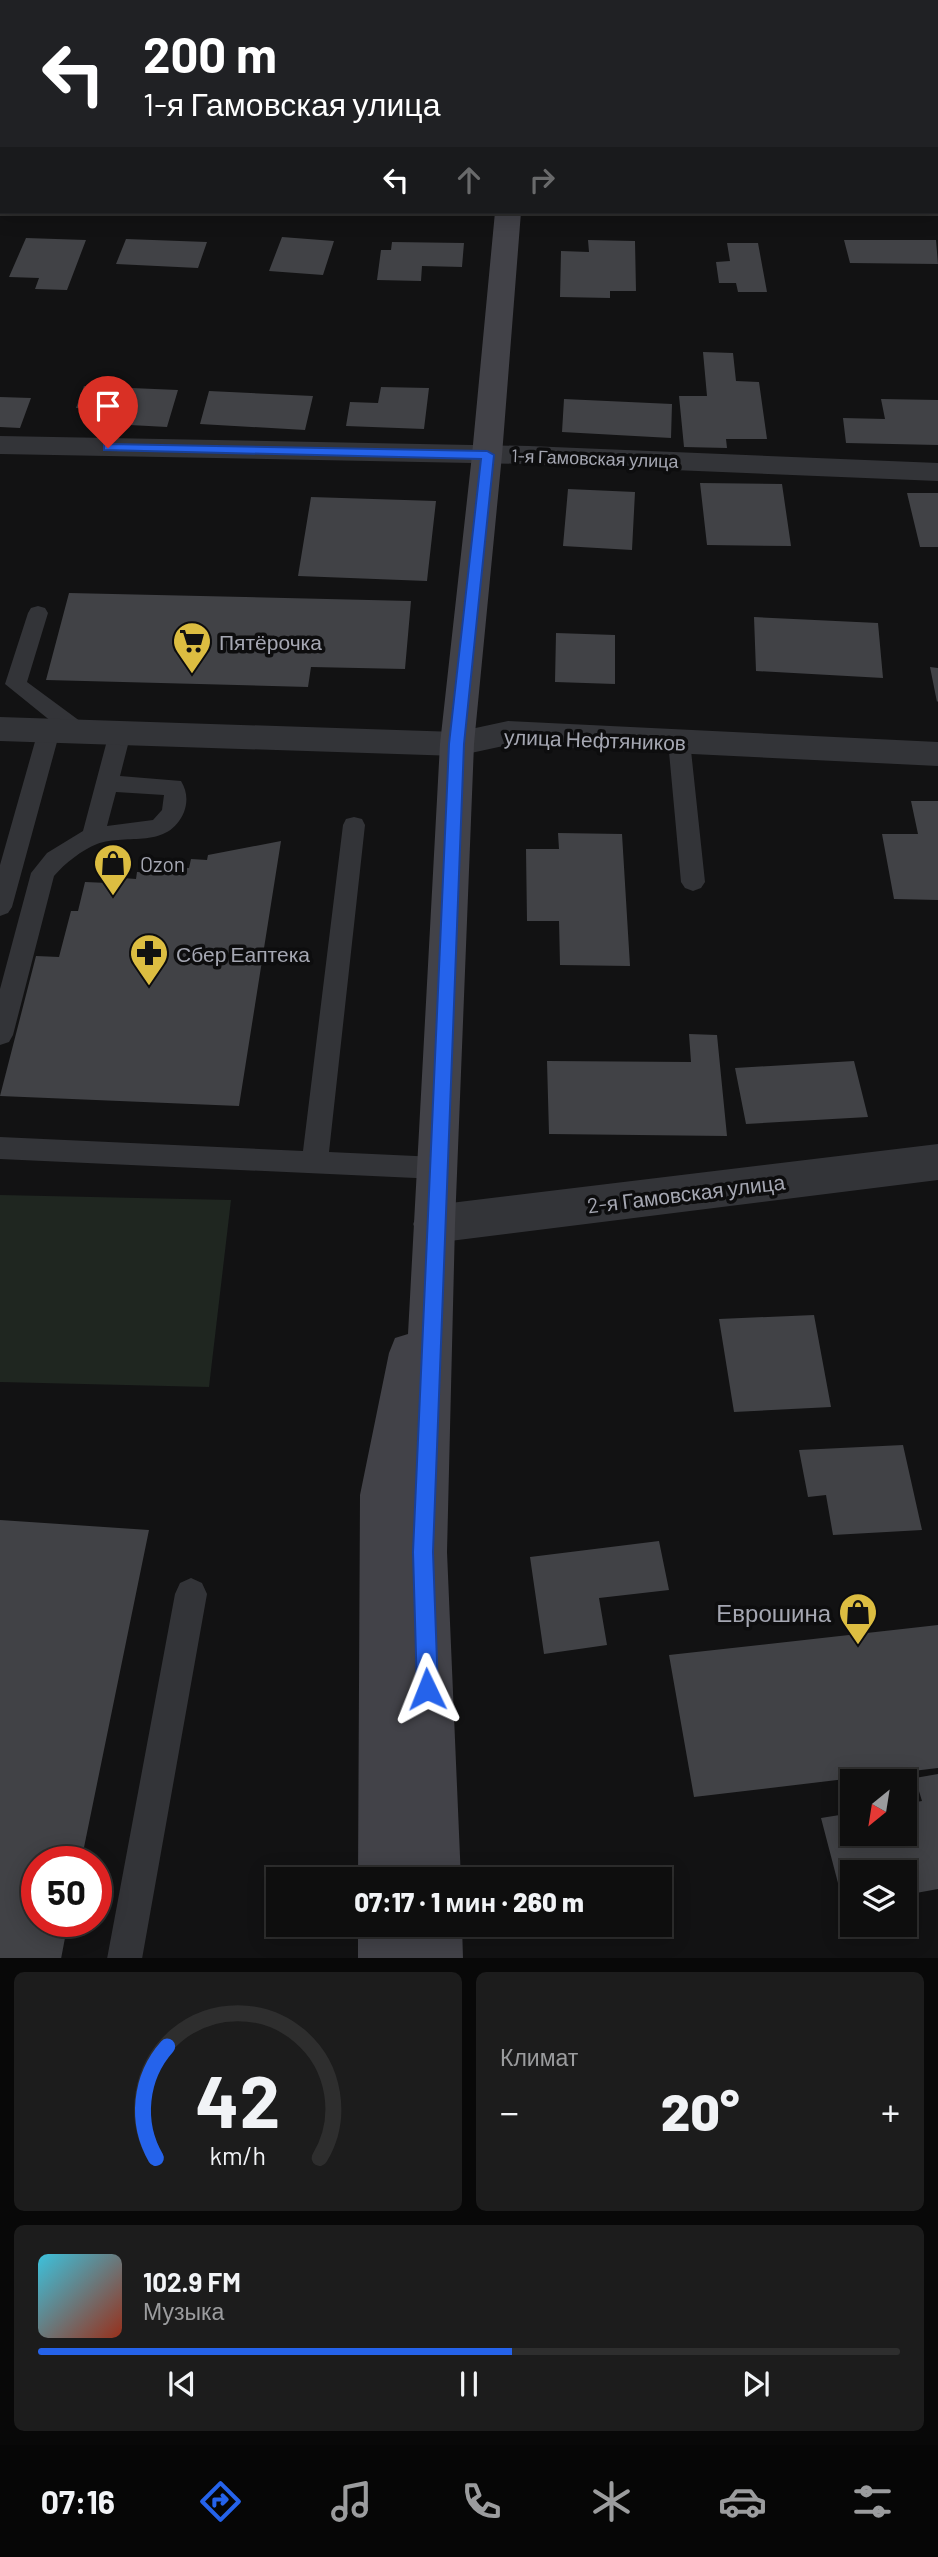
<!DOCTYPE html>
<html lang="ru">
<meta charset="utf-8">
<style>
:root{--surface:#0e0e0e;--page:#1c1c1c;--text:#f1f3f6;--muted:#9b9c9e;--line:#2e2e2e;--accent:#2563eb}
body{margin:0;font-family:Barlow,sans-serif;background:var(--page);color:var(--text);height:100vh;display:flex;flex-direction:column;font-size:26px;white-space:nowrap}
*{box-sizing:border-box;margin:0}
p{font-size:23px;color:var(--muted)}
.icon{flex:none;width:38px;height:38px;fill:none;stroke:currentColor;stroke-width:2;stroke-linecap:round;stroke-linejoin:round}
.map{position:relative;height:1958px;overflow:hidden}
.side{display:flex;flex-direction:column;gap:14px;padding:14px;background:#080808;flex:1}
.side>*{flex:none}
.guide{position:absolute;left:0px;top:0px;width:938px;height:214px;box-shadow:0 4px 18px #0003,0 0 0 2px var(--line);background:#202124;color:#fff;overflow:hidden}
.needle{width:46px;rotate:210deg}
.tools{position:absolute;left:840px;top:1769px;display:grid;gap:14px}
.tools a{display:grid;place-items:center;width:77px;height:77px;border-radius:0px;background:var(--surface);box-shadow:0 4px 18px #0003,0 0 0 2px var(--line);font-size:35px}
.speed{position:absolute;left:21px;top:1846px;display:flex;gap:14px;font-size:35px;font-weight:700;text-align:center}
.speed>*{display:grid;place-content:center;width:91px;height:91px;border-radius:50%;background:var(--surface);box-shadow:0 4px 18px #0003,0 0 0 2px var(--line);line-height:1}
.speed .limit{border:10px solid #d22;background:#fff;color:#111}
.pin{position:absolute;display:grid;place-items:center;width:60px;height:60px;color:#fff;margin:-72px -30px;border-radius:50% 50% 50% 0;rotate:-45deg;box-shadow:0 0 7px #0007}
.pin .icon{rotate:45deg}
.me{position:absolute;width:77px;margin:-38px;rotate:358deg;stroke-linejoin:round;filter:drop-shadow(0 0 5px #0008)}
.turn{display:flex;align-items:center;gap:24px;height:147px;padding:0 28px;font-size:32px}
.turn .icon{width:91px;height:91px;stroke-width:2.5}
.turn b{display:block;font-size:49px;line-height:60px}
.lanes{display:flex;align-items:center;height:66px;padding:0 28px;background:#0003;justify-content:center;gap:35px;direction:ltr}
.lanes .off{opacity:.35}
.big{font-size:52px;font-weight:800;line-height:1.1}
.side .widget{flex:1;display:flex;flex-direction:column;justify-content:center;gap:10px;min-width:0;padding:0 24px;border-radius:10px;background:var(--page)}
.side .dial{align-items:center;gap:0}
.dial svg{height:182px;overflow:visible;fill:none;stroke:var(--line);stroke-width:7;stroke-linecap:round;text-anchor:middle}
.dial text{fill:var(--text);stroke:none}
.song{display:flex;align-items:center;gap:21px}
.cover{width:84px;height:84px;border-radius:10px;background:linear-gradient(135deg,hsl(190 70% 55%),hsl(10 70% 35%))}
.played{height:7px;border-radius:4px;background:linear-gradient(90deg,var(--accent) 55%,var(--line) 55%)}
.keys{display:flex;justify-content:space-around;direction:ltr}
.heat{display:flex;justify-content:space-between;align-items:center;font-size:38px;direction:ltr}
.side .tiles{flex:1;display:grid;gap:14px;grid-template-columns:1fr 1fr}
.widget:last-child{grid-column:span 2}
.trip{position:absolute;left:266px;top:1867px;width:406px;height:70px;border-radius:0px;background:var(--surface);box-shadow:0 4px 18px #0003,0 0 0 2px var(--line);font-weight:800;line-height:70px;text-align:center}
.menu{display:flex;height:112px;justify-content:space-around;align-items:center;background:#060606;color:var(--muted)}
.menu .icon{width:49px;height:49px}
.menu .active{color:var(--accent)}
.menu b{font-size:32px;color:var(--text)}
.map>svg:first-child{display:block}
.green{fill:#1f2620}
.building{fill:#414246}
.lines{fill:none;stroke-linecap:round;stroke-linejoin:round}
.service{fill:#333438;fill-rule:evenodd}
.minor{fill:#333438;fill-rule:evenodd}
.secondary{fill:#424248;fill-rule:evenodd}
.route{fill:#2563eb;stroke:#184099;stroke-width:2}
.labels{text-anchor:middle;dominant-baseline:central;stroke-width:7;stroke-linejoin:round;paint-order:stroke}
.far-street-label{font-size:18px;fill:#a5a7b2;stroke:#0d0d0e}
.poi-label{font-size:21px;fill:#a5a7b2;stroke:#0d0d0e;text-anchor:start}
.street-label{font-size:21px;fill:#a5a7b2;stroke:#0d0d0e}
.near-poi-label{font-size:24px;fill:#a5a7b2;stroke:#0d0d0e;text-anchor:end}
</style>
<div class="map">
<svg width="938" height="1959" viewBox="0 0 938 1959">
<rect width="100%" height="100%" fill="#121213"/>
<path class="green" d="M0,1195l231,5 -22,187 -209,-5z"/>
<path class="building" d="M282,237l52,4 -11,34 -54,-4z
M26,238l60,2 -19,50 -32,-1 4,-11 -30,-1z
M126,239l81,3 -9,26 -82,-4z
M588,240l47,1 1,50h-26v7l-50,-1 1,-46 28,1z
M844,240h92l2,24 -88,-1z
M392,242l72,1 -2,24 -40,-1 -1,15 -44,-1 4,-30h10z
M727,243h31l9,49h-29l-2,-9h-17l-3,-21 14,-1z
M703,352l30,1 3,28 23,1 8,57h-41l1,9 -43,-1 -5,-51h28z
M84,386l94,4 -11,37 -56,-3 5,-14 -40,-2z
M381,387l48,1 -5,41 -78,-3 4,-24 28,1z
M209,391l104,5 -8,34 -105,-6z
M0,397l31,1 -11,30 -20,-1z
M564,399l108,5 -1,34 -109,-6z
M881,399l57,1v45l-92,-2 -3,-25 42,1z
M700,483l82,1 9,62 -84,-1z
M568,489l67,3 -3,58 -69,-4z
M907,493h31v54h-18z
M311,497l125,4 -9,80 -129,-5z
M69,593l342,8 -6,68 -94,-2 -3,20 -262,-7z
M754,617l124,6 5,55 -127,-7z
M556,633l59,2v49l-60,-2z
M930,667l8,1v33l-1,1z
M911,801h27v99l-44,-1 -12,-65h36z
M558,833l64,1 8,132 -70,-1 -1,-44h-32l-1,-72h33z
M281,841l-42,265 -239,-10 36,-140 23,1 12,-46h7l7,-29 23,1 1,-6 27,2 1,-7 18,1 2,-6 32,1 2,-9 16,1 1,-5z
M689,1034l28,1 10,101 -178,-2 -2,-73 144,1z
M854,1061l14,56 -122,7 -11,-56z
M814,1315l17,92 -97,5 -15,-93z
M903,1445l19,85 -89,5 -7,-40 -18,2 -9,-47z
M0,1520l149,10 -68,332h-44v60h31l-7,37h-61z
M659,1541l10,49 -70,8 8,47 -63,9 -14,-97z
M938,1625v143l-244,29 -25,-142z
M938,1774v115l-33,6v-23h-53v33l-8,1 -23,-88 31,-5v21h53v-30l17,-3 -7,-23z"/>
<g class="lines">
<path class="service" d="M125,0h14l-15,2z
M0,122h2v10h-2z
M38,606l7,2 3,5 -21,69 61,45 3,5 -3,5 -8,3 -23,-14 3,5 -48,176 -4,6 -8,3v-51l38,-134 3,-5 8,-3 8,3 -52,-42 23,-71 3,-5z
M120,725l8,3 3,5 -11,43 61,5c6,10 7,20 3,31 -16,38 -56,21 -87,32 -15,6 -32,19 -43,32l-41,159 -4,7 -9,3v-56l31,-116 16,-20 36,-22 26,-98 3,-5zM116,792l48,3 -2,15 -9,10 -46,6z
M679,733l8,3 3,5 15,141 -4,6 -8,3 -8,-3 -4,-6 -13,-141 3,-5z
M354,817l8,2 3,6 -36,327 108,5 9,3 4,8 -4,8 -9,3 -437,-20v-22l303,14 40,-326 3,-6z
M191,1578l11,5 5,11 -65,365h-35l68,-365 5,-11z"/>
<path class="minor" d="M938,180v16h-2v-15z
M0,188h2v16h-2z
M0,436l529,10 409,17v18l-409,-17 -529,-10z
M0,717l457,15 51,-11 430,21v24l-430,-21 -51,11 -457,-15z
M938,1144v36l-504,63 -15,-6 -6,-13 6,-13 15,-6z"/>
<path class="secondary" d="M513,0h22v2h-22z
M495,212h26l-19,243 -28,289 -19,480 -8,328 14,328h-103l2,-385 29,-142 6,-15 13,-4 32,-590 32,-289z
M358,1925h104l1,34h-105z"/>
</g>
<path class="route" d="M108,444l379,7 7,4 -30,289 -31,808 5,137 -3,7 -8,3 -7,-3 -3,-7 -4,-137 36,-808 32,-285 -377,-9v-5z"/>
<defs>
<symbol id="supermarket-pin" viewBox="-11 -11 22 30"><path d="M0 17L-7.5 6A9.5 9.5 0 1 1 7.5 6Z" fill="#dcbd41" stroke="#0d0d0e"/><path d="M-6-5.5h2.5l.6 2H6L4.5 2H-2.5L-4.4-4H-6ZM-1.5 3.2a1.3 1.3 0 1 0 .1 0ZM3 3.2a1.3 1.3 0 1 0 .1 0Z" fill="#111"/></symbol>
<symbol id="shop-pin" viewBox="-11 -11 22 30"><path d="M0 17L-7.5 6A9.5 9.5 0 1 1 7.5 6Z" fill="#dcbd41" stroke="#0d0d0e"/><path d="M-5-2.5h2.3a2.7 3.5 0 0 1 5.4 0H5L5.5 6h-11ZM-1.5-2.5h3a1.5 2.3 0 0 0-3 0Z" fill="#111"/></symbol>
<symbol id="pharmacy-pin" viewBox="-11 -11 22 30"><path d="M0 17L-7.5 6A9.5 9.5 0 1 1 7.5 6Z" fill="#dcbd41" stroke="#0d0d0e"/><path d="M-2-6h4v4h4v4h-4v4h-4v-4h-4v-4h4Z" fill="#111"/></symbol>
</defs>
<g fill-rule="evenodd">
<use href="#supermarket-pin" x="170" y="619" width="44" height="60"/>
<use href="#shop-pin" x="91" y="841" width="44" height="60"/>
<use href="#pharmacy-pin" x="127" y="931" width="44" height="60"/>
<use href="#shop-pin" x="836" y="1590" width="44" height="60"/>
</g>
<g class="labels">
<g class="far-street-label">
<text transform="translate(595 458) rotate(2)">1-я Гамовская улица</text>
</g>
<g class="poi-label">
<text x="219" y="641">Пятёрочка</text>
<text x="140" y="863">Ozon</text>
<text x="176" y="953">Сбер Еаптека</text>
</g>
<g class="street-label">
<text transform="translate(595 739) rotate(2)">улица Нефтяников</text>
<text transform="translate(686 1193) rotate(-7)">2-я Гамовская улица</text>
</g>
<g class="near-poi-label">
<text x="831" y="1612">Еврошина</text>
</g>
</g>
</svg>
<div class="tools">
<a><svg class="needle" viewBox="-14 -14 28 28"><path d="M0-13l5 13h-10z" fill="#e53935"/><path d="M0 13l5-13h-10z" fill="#9b9c9e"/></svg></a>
<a><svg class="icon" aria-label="layers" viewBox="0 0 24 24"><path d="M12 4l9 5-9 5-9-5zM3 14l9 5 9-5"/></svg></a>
</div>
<div class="speed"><div class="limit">50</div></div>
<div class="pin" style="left:108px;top:448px;background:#d93025"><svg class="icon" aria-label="arrive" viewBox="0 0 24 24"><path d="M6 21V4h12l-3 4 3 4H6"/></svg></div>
<svg class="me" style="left:427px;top:1689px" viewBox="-20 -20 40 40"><path d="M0-17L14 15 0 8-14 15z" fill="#2563eb" stroke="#fff" stroke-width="4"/></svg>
<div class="trip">07:17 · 1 мин · 260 m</div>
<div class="guide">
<div class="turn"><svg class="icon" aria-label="left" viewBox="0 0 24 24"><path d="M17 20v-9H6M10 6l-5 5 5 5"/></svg><div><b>200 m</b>1-я Гамовская улица</div></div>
<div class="lanes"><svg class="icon" aria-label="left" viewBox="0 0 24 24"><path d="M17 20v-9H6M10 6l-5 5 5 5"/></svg><svg class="icon off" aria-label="ahead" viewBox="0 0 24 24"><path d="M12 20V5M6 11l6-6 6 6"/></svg><svg class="icon off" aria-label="right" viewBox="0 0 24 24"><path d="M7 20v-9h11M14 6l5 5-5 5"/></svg></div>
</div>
</div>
<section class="side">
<div class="tiles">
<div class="widget dial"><svg viewBox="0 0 100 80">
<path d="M14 69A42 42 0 1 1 86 69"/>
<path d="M14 69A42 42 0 0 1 19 20" stroke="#2563eb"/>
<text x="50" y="56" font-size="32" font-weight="700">42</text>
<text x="50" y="72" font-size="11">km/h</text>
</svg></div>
<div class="widget"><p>Климат</p>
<div class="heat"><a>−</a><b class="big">20°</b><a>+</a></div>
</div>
<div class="widget">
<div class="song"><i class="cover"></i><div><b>102.9 FM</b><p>Музыка</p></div></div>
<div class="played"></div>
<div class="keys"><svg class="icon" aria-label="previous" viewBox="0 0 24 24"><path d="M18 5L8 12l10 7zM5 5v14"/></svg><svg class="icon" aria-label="pause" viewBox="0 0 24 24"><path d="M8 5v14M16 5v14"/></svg><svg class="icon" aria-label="next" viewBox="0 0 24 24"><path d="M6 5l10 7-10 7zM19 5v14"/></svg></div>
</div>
</div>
</section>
<nav class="menu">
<b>07:16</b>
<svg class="icon active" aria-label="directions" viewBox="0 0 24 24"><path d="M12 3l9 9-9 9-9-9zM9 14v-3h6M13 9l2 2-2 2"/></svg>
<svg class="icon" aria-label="music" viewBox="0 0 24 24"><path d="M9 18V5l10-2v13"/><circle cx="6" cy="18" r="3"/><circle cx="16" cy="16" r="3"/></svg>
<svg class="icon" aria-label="phone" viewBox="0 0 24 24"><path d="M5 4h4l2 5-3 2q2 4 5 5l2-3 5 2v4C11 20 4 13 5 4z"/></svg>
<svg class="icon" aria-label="climate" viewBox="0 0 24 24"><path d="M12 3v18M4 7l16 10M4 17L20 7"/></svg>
<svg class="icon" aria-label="car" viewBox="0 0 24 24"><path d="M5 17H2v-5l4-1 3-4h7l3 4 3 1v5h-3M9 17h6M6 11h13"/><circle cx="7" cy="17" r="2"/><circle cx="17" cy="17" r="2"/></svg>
<svg class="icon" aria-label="filters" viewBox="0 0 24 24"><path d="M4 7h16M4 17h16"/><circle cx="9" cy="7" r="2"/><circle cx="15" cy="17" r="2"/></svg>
</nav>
